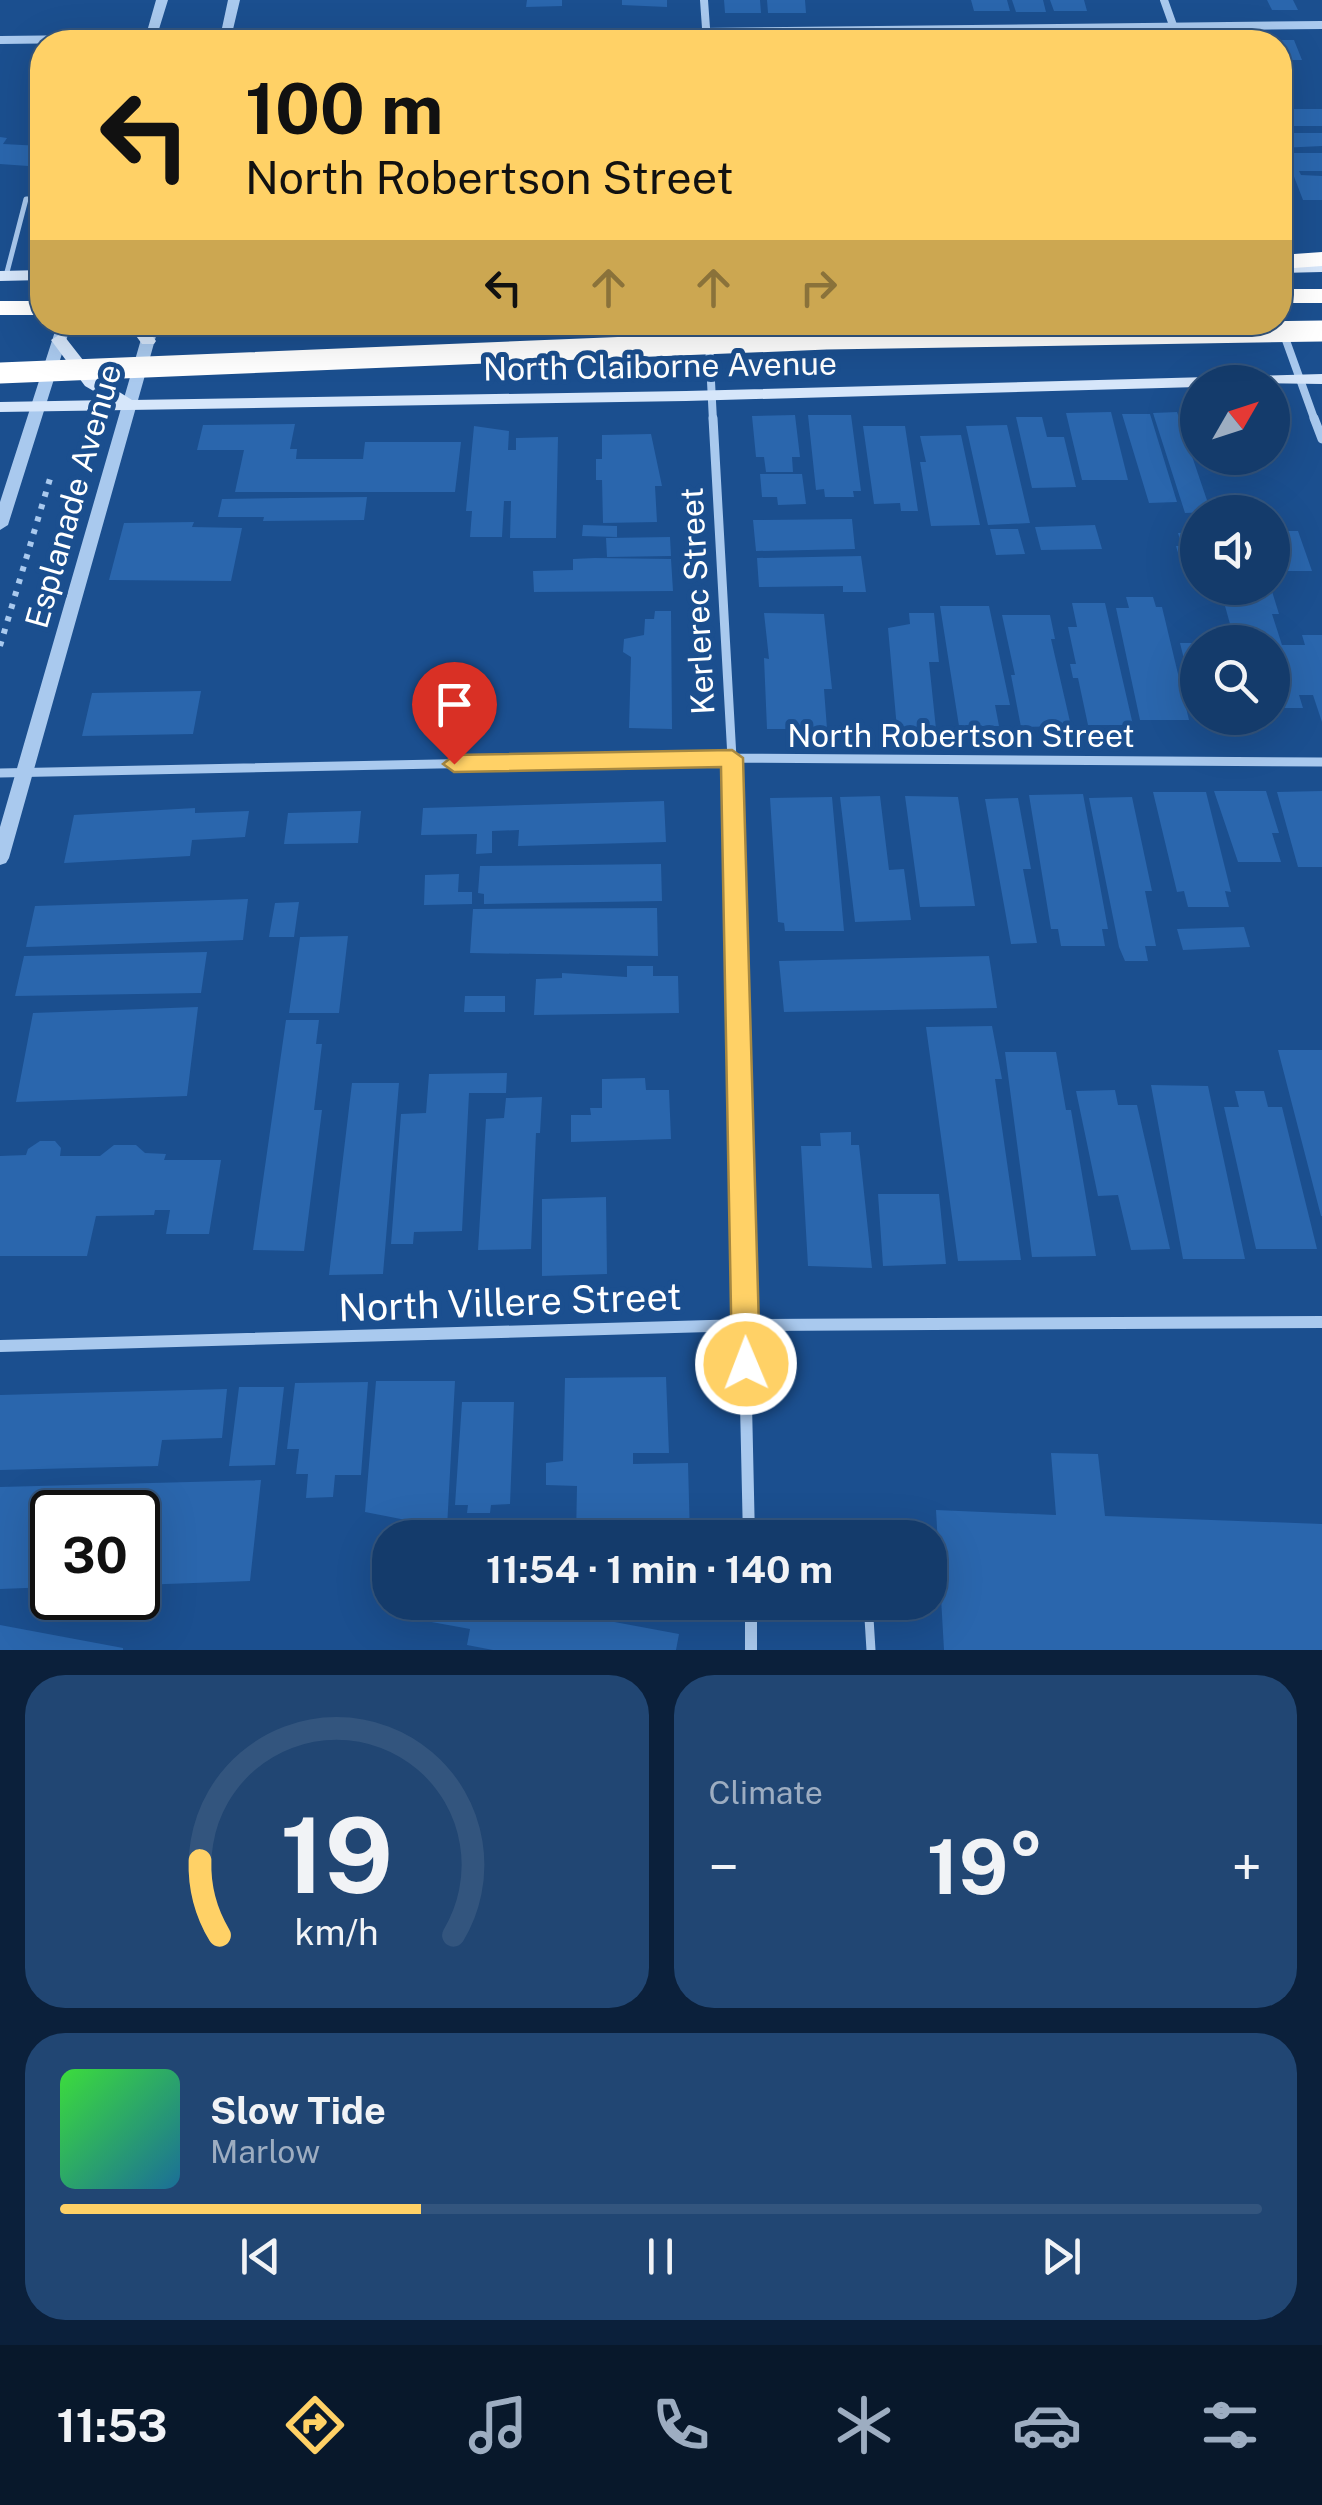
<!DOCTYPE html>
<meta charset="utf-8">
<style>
:root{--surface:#143b6b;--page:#214673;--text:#f1f3f6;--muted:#9dadc1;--line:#33557e;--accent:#ffd166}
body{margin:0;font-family:"Public Sans",sans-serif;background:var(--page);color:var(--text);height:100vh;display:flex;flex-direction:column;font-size:38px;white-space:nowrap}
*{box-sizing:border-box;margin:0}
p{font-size:32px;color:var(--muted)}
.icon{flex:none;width:55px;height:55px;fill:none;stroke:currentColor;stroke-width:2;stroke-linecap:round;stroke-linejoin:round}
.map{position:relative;height:1650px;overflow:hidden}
.details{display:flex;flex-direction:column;gap:25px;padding:25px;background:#0b203b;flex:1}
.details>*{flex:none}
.hud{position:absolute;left:30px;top:30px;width:1262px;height:305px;border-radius:40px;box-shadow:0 10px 40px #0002,0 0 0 2px var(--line);background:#ffd166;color:#111;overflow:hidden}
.needle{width:65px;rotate:51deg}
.buttons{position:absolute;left:1180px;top:365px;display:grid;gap:20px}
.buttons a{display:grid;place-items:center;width:110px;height:110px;border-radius:50%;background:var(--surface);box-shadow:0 10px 40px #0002,0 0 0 2px var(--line);font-size:50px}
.speed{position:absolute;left:30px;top:1490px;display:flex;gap:20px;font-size:50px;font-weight:700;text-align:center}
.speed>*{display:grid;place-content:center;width:130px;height:130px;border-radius:50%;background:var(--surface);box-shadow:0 10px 40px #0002,0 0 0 2px var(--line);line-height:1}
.speed .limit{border:5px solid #111;border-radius:15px;background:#fff;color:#111}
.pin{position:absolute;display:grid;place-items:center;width:85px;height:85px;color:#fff;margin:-102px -42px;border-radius:50% 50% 50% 0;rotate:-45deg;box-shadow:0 0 10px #0007}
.pin .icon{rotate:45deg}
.me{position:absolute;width:110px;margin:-55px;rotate:359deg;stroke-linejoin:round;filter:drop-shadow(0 0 8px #0008)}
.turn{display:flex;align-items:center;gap:35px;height:210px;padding:0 50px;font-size:45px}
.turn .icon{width:130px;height:130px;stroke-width:2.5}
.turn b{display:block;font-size:70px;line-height:85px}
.lanes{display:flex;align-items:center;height:95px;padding:0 50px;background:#0003;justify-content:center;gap:50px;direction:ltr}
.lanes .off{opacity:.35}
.big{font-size:75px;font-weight:700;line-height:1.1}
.details .widget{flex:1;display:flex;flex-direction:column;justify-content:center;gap:15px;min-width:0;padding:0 35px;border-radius:40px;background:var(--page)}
.details .dial{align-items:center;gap:0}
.dial svg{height:260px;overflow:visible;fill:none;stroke:var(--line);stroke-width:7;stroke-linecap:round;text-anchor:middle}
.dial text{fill:var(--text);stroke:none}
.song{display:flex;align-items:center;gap:30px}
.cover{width:120px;height:120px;border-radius:15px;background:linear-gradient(135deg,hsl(120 70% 55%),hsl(200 70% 35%))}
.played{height:10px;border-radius:5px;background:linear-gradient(90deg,var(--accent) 30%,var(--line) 30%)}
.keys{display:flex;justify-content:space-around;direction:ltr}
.heat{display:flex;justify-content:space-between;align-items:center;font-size:55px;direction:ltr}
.details .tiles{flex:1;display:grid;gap:25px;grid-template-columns:1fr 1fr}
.widget:last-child{grid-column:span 2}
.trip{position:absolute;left:372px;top:1520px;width:575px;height:100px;border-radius:40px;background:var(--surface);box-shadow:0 10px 40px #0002,0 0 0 2px var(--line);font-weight:700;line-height:100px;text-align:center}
.tab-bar{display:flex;height:160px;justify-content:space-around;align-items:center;background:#08182b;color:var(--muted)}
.tab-bar .icon{width:70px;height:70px}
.tab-bar .active{color:var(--accent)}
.tab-bar b{font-size:45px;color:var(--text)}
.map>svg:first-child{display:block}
.building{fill:#2a66ad}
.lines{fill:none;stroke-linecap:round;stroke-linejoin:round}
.path{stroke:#a9c9ee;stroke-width:6;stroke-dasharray:5 8;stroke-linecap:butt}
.service-far1{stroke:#a9c9ee;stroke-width:5}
.service{stroke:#a9c9ee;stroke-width:9}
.minor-far2{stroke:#a9c9ee;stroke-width:8}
.minor-far1{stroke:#a9c9ee;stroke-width:9}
.minor{stroke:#a9c9ee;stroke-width:12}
.tertiary{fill:#a9c9ee;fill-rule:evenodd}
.secondary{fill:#d6e6fa;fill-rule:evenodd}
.motorway{fill:#fff;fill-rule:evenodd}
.motorway-bridge{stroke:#fff;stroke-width:21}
.route{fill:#ffd166;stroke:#a68842;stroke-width:2.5}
.labels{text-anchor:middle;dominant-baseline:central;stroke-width:10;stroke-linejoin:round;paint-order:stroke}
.street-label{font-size:32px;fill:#fff;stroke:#1b4f8f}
.near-street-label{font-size:38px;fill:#fff;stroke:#1b4f8f}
</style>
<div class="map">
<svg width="1322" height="1650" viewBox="0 0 1322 1650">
<rect width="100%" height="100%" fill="#1b4f8f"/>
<path class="building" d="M527,0h35v6l-36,1z
M622,0h45v7l-45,-2z
M724,0h36l1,13h-36z
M767,0h38l1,13h-38z
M971,0h36l3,11h-36z
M1012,0h31l3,12h-30z
M1050,0h34l3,11h-33z
M1267,0h26l5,10h-26z
M1280,40h14l8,20h-22z
M1280,109h42v17h-42z
M1280,133h42v13l-42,2z
M0,137l7,1 -4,6 39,2v21l-42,-3z
M1280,153h42v18h-23l2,4 21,1v24h-19l-10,-26h-13z
M1111,412l17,68h-46l-16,-67z
M1177,412l34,100 -26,1 -32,-100z
M1122,414h28l27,88 -28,1z
M795,415l5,42h-8l1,15h-27l-2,-15h-8l-4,-41z
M808,415h43l10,76h-8l1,6h-29l-1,-8 -8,1z
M1016,417h26l5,20h17l12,50 -44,1z
M295,424l-5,25h7l-1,10h67l2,-17h96l-6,50h-220l9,-42h-47l6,-25z
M1007,425l23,98 -42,2 -22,-99z
M474,426l35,5 -1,19h8v-12l42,-1 -2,101h-46l1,-37h-7l-2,36h-32l2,-26h-6z
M863,426h42l13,85h-17l-1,-8 -26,1z
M651,434l11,52h-7l2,36 -54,1 -1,-43h-6v-21h6v-24z
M961,435l19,90 -49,1 -11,-64h6l-6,-26z
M760,474h42l4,30 -28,1 -1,-8h-15z
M367,497l-3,23 -101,1 1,-4h-46l4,-18z
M852,519l3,30 -99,2 -3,-31z
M194,522l-2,5 50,1 -11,53 -122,-1 15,-57z
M583,525l34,1v11l-35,-1z
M1095,525l7,24 -61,1 -6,-23z
M990,529h28l7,25 -29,1z
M1272,531h26l14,40h-40z
M1198,532v41h-14l-8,-27h6l-4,-13z
M670,537l1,19 -64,1 -1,-19z
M861,556l5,36h-23v-6l-84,1 -2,-29z
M595,558l76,1 2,32 -139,1 -1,-21 40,-1v-11z
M1220,588h51l8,26h-7l10,31h23l-3,-10h20v87l-9,-27h-14l4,13h-31v-66h-37z
M1126,597h27l3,10h6l27,113h-49l-24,-112h13z
M1072,603h33l28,122h-45l-10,-47h-5l-3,-14h6l-8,-37h9z
M940,606h49l21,99h-15l4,21h-40z
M655,611h16l1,118 -43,-1 2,-71 -8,-5 1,-13 20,-4 1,-16h9z
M764,613l60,1 8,75h-8l3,40h-60l-3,-71 5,1z
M909,613h25l5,49h-10l7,67h-39l-9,-101 22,-4z
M1002,615h48l5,24h-4l20,87 -50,1 -10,-52h4z
M1180,643h18v65h-2z
M201,691l-8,43 -111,2 10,-43z
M1198,718h51l1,5h-50z
M1214,791h52l13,42h-7l9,29h-43z
M1322,791v76h-24l-21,-75z
M1153,792h53l25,100 -6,-1 4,16h-41l-4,-16 -7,1z
M1083,794l25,135h-6l3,17h-44l-3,-17h-7l-22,-134z
M880,796l9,74 15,-1 7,51 -56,2 -15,-125z
M905,796l53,1 17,109 -55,1z
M832,797l12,134h-59l-1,-8 -6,-1 -8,-124z
M1132,797l20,94h-7l11,55h-11l3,15h-23l-6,-14 -30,-149z
M1018,798l13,71h-8l14,74 -26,1 -26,-145z
M664,801l2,41 -148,4 1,-16 -27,1v22l-16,1 1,-20 -56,1 2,-27z
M195,808v5l54,-2 -4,26 -53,3 -2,16 -126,7 10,-48z
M361,811l-3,32 -74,1 4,-31z
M661,864l1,37 -178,3v-10l-6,-1 2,-27z
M459,874l-1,18h14v12l-48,1 1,-30z
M248,899l-5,41 -217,7 9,-41z
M299,902l-5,35h-25l6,-34z
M657,908l1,48 -188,-3 3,-44z
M1244,927l6,20 -67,3 -6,-21z
M348,936l-9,77h-50l11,-76z
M207,952l-6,41 -186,3 9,-40z
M989,956l8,52 -213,4 -5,-51z
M627,966h26v10h25l1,37 -145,2 2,-36 26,-1v-5l65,4z
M465,996h40v16h-41z
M198,1007l-11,89 -171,6 17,-89z
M286,1020h33l-3,24h6l-8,66h8l-18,141 -51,-1z
M992,1026l10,53h-7l26,181 -63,1 -32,-234z
M1278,1050h44v166h-1z
M1005,1052h51l10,58h5l25,146 -64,1z
M507,1073l-1,20h-37l-7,138 -48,1 -1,12h-22l10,-130 25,-1 3,-39z
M645,1078l1,12h23l2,49 -100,3v-27h20l-1,-7h12v-29z
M352,1083h47l-16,191 -54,1z
M1151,1085l57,1 37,173h-62z
M1115,1090l3,15h19l33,144 -39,1 -13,-55 -20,1 -22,-105z
M1235,1091h29l4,16h14l35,142h-61l-32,-142h15z
M542,1097l-2,36h-4l-5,116 -53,1 8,-131 18,-1 2,-20z
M851,1132v13h8l13,123 -64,-2 -7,-120h20l-1,-13z
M40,1141h15l6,7 -1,8h40l14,-11h22l9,8 21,1 -2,6h57l-12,74h-43l4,-24h-15l-1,5 -58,1 -9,40h-87v-100l26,-1 2,-6z
M878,1194h61l7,70 -63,2z
M606,1197l1,77 -65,2v-77z
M666,1377l3,76h-36v11l55,-1 2,75h-114l1,-52 -31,-1v-22l17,-2 2,-83z
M376,1381h79l-8,147 -82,-16z
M368,1382l-7,93h-26l-2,22 -27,1 2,-24h-12l3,-25h-12l8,-66z
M239,1387h45l-9,78 -46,1z
M227,1389l-5,49 -60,2 -4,26 -158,4v-75z
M462,1402h52l-4,102 -19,1 -1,8h-23l1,-8h-13z
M1051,1453l47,1 7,62 217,8v126h-378l-8,-140 120,5z
M261,1480l-11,101 -112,4v-73h-86v75l-52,2v-102z
M408,1602h98l173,32 -3,16h-183l-26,-5 3,-16 -66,-12z
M0,1625l123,23v2h-123z"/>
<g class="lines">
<path class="path" d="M0,646l52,-174"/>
<path class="service-far1" d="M6,276l20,-77h16"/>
<path class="service" d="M749,1523l101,2 9,13
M868,1602l3,48"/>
<path class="minor-far2" d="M704,0l3,42
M1164,0l15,42
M0,40l1322,-15
M708,322l5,99
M1283,332l32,89"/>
<path class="minor-far1" d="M713,418l19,340 4,201
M1314,418l8,21
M0,773l732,-15 590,4"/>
<path class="minor" d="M736,957l13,581
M0,1346l745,-21 577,-3
M751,1602v48"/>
<path class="tertiary" d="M156,0h12l-13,42h-11z
M228,0h12l-10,42h-11z
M58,322h14l-64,203 -8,5v-28z
M146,322h14l-151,536 -3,5 -6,2v-38z"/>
<path class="secondary" d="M1322,262v10l-42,1v-10z
M42,270v10l-42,1v-10z
M126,322h16l14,19 -2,3h-12z
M59,335l6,2 32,41 35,22 554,-9 636,-17v10l-124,-2v5l-512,14 -686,11v-10l109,-2 -24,-14 -34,-46z"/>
<path class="motorway" d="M1322,252v14l-42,3v-14z
M1280,289h42v14h-42z
M0,301h42v14h-42z"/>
<path class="motorway-bridge" d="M0,373l826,-34 496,-8"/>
</g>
<path class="route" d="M732,750l11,8 17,606 -4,10 -10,4 -10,-4 -4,-10 -11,-597 -267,5 -11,-8 11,-9z"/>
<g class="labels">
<g class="street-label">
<text transform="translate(660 366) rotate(-1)">North Claiborne Avenue</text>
<text transform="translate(73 496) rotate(-74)">Esplanade Avenue</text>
<text transform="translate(697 601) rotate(-93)">Kerlerec Street</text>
<text x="961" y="735">North Robertson Street</text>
</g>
<g class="near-street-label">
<text transform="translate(510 1302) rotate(-2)">North Villere Street</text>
</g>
</g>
</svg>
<div class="buttons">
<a><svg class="needle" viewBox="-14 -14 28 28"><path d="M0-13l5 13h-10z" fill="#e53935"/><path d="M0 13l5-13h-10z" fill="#9dadc1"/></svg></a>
<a><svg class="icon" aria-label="sound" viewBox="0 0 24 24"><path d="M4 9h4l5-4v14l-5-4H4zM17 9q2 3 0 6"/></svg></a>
<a><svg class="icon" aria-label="search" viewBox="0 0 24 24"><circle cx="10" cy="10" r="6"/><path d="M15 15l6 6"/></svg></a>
</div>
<div class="speed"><div class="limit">30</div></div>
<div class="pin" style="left:454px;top:764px;background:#d93025"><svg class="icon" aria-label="arrive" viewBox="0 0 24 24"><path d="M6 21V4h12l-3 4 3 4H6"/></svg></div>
<svg class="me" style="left:746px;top:1364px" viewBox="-20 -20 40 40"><circle r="17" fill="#ffd166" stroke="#fff" stroke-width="3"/><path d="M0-11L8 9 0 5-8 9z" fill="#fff"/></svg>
<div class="trip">11:54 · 1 min · 140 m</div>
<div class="hud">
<div class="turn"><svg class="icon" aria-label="left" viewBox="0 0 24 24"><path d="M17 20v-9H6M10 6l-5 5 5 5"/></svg><div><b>100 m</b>North Robertson Street</div></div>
<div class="lanes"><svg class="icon" aria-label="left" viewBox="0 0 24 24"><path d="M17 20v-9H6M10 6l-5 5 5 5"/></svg><svg class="icon off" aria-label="ahead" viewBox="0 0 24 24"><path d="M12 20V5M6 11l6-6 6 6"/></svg><svg class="icon off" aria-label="ahead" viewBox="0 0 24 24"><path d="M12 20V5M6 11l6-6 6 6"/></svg><svg class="icon off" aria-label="right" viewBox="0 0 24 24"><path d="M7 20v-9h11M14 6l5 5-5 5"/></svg></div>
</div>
</div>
<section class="details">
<div class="tiles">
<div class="widget dial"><svg viewBox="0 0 100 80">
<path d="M14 69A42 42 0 1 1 86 69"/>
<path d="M14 69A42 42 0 0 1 8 46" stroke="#ffd166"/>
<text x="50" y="56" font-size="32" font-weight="700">19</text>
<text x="50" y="72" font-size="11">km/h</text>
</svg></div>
<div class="widget"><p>Climate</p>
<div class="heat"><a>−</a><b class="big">19°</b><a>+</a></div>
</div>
<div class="widget">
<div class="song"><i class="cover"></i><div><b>Slow Tide</b><p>Marlow</p></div></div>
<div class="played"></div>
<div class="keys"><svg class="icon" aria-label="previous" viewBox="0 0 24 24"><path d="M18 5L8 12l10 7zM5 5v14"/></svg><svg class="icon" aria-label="pause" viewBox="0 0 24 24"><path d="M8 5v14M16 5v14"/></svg><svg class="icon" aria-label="next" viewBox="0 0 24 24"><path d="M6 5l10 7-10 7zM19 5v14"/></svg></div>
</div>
</div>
</section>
<nav class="tab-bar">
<b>11:53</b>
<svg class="icon active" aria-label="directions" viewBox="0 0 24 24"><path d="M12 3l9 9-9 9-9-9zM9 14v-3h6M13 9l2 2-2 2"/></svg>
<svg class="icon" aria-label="music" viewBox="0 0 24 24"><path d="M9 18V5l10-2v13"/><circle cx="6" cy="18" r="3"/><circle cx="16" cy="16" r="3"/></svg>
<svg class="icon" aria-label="phone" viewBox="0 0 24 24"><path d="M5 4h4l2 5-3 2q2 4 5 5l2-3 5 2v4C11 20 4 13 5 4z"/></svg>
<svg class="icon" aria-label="climate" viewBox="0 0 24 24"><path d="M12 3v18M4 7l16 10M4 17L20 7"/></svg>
<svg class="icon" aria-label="car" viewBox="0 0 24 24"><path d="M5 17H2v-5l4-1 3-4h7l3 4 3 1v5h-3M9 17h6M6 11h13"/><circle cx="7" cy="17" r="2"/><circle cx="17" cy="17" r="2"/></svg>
<svg class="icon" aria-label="filters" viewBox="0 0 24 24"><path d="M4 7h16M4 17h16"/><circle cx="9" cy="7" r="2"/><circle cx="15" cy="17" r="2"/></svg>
</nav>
